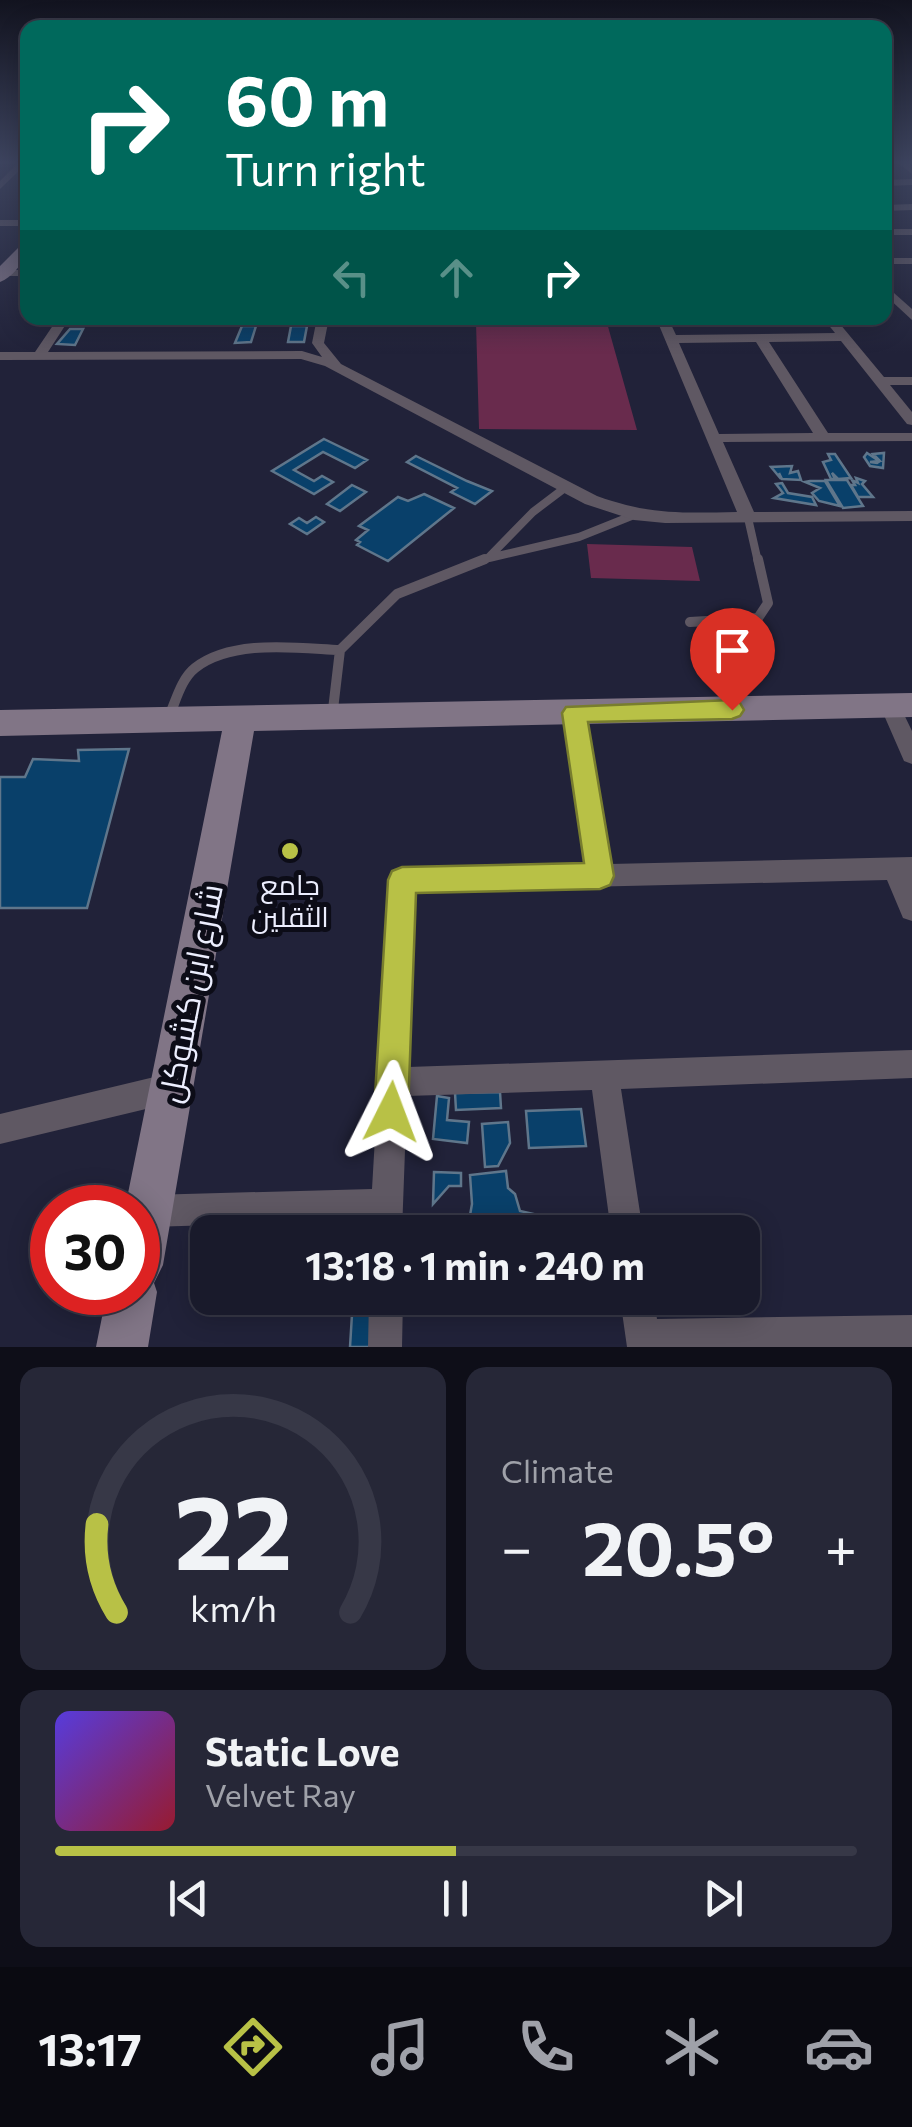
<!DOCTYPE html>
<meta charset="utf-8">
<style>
:root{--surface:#191a2b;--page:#262737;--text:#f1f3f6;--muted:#9fa1a9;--line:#373847;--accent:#b8c146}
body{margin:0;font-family:Commissioner,Cairo,sans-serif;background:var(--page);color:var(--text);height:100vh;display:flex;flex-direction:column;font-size:38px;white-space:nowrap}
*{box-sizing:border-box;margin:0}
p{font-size:32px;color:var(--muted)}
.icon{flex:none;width:55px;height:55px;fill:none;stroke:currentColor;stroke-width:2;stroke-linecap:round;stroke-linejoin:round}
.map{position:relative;height:1347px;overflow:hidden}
.side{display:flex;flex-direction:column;gap:20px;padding:20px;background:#0e0e18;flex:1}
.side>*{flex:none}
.hud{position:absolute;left:20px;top:20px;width:872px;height:305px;border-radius:20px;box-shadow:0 5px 25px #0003,0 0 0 2px var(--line);background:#00695c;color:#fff;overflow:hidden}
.speed{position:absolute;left:30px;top:1185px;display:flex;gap:20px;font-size:50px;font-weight:700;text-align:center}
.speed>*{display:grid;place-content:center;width:130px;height:130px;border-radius:50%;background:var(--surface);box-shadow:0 5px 25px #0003,0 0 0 2px var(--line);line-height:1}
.speed .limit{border:15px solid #d22;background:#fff;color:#111}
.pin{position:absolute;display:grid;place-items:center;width:85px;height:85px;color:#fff;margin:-102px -42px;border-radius:50% 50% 50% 0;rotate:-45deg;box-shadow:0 0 10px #0007}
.pin .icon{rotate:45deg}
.me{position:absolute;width:110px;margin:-55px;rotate:3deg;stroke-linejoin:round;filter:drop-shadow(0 0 8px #0008)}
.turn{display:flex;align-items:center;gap:35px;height:210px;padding:0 40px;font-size:45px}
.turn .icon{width:130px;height:130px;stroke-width:2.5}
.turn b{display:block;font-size:70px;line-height:85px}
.lanes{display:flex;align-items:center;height:95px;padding:0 40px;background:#0003;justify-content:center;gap:50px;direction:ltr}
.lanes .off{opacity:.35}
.big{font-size:75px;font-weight:700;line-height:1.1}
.side .card{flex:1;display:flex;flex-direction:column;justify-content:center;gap:15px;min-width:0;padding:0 35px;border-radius:20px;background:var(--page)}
.side .dial{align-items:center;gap:0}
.dial svg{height:260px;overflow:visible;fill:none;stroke:var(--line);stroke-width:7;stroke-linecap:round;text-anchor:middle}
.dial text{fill:var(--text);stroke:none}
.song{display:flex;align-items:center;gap:30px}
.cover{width:120px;height:120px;border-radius:15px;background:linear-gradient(135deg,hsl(250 70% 55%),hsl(350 70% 35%))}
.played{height:10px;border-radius:5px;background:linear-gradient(90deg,var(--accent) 50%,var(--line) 50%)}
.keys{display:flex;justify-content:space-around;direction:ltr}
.heat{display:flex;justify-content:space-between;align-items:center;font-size:55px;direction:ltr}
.side .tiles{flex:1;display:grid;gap:20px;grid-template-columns:1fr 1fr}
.card:last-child{grid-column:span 2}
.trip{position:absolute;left:190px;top:1215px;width:570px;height:100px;border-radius:20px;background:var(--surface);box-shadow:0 5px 25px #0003,0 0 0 2px var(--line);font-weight:700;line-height:100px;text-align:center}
.menu{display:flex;height:160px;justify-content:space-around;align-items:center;background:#0a0a11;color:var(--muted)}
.menu .icon{width:70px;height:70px}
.menu .on{color:var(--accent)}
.menu b{font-size:45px;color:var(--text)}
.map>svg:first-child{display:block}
.green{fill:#692b4d}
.building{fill:#09406a;stroke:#5f768b;stroke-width:2.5}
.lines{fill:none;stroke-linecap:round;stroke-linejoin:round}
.lane-far1{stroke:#5f5863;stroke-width:8}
.lane{stroke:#5f5863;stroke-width:10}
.street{fill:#5f5863;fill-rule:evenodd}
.secondary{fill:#817586;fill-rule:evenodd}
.route{fill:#b8c146;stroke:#787d2e;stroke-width:2.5}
.poi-dot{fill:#b8c146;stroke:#0c0c17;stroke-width:4}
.labels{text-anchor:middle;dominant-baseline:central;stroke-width:10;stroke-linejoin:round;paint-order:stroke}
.poi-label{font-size:28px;fill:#eceefe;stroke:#0c0c17}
.near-street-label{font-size:32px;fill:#eceefe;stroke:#0c0c17}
</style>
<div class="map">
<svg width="912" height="1347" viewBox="0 0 912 1347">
<rect width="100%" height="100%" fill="#212239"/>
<path class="green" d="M476,322l131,1 30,107 -158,-1z
M587,544l105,3 8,34 -109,-3z"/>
<path class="building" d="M242,326h14l-5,16 -16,1z
M291,326h16l-3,16h-16z
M70,329h13l-8,16 -18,-1z
M324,439l43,21 -12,8 -32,-16 -29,18 20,11 8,-5 11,6 -19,12 -42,-23z
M867,453l12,8 -9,1 7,1 3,-2 -7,-7 11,-1 -1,15 -13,-2 -6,-9z
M828,454h7l16,24 -13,1 -6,-6 3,6h-4l-8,-17 8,-2z
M416,456l51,25 25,10 -17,13 -24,-12 6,-4 -50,-26z
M792,466l-2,7 8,-2 3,9 -19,-1 -3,-6 2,6 -10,-12z
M856,478l9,3 -3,3 11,13h-15l-7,-12h4l-3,-5 6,3z
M826,480h21l16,26 -20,2z
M810,481h15l15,25 -21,-5 -7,-8 8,-5 -15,-6z
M782,483l6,10 24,4 4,8 -42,-7 9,-5 -7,-9z
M352,485l14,7 -26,19 -13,-7z
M424,494l30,14 -66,53 -31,-16 3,-3 -4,-2 12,-10 -9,-4 39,-29 10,4z
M316,517l8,5 -17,12 -17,-10 9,-6 8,5z
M129,749l-42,159h-87v-131h25l8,-18 46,2 -1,-11z
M500,1092l1,16 -45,2 -1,-17z
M437,1096l12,2 -2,22 22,2 -2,21 -34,-4z
M581,1109l5,37 -57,2 -3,-37z
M508,1122l2,21 -12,23 -13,1 -3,-43z
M506,1171l2,17 7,6 5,17 18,4 1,17h-60v-7l-10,-4 3,-17 -2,-29z
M434,1172l27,1v13h-12l-16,18z
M353,1298h27l-2,49h-28z
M478,1298h58l1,10 -59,3z"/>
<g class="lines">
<path class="lane-far1" d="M748,518l10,44
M489,558l90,-21 55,-22
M479,562l9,-4 45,-46 33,-25"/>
<path class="lane" d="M690,622l68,-4 10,-15 -10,-44
M169,716c7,-15 12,-37 26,-48 37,-29 101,-20 145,-18
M332,718l8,-68 57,-56 88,-35"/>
<path class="street" d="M17,164h9l-26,25v-8z
M900,164h10l2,10z
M912,179v6l-27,1v-6z
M912,204v6l-27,1v-6z
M0,220h28v6h-28z
M885,229h27v6h-27z
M885,258h27v6h-27z
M0,270h28v6h-25z
M885,285l27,24v11l-27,-25z
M58,318h12l-22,34 254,-1 20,6 -10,-14 5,-25h12l-5,25 17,21 256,132c53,19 85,17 140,16l-81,-194h12l8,17 159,-2 -12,-15h12l49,59h28v8h-22l22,27v13l-5,-1 -66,-83 -72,1 59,91h84v8l-189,1 31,70 158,-1v10l-247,2 -31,-3 -49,-16 -260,-138 -24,-7 -301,1v-8h35zM756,342l57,91 -94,1 -40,-91z
M890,698l7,2 15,31v33l-8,-3 -24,-55 3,-6z
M574,705l7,2 3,6 26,151 302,-7v64l-9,-3 -16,-38 -473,11 -6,176 504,-17v28l-291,11 22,143h-32l-19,-142 -185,6 -5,136h-32l1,-12 -222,7 -11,-5v-14h-3l3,-8 11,-5 223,-6 18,-309 3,-8 9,-4 184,-4 -22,-151 3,-6z
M171,1073l10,5 5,10 -5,10 -10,5 -171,41v-30z
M369,1298h34l-1,49h-34z
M620,1298h34l3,21 255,-4v32h-285z"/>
<path class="secondary" d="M28,238c0,18 -11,37 -28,44v-16z
M912,693v24l-658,14 -91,534 -9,18 3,9 -9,55h-52l11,-55h31v-84h-13l97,-477 -222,5v-26z"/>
</g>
<linearGradient id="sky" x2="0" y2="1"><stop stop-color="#12131f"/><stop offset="0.46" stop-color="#3d445f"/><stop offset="1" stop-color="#3d445f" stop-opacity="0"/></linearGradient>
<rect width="912" height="353" fill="url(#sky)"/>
<path class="route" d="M732,700l8,3 4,7 -4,6 -8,3 -144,3 26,154 -4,9 -10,4 -184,4 -8,219 -5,12 -12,5 -12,-5 -5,-12 14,-232 4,-9 10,-4 182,-4 -22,-150 4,-6z"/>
<circle class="poi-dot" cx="290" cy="851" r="10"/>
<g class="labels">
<g class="poi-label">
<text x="290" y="884">جامع<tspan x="290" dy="32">الثقلين</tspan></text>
</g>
<g class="near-street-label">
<text transform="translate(189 993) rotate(-79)">شارع ابن كشوكل</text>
</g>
</g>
</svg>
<div class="speed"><div class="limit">30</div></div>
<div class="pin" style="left:732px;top:710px;background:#d93025"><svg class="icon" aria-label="arrive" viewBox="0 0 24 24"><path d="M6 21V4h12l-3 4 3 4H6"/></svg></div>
<svg class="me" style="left:391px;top:1112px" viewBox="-20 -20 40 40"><path d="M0-17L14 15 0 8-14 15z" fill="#b8c146" stroke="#fff" stroke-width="4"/></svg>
<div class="trip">13:18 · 1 min · 240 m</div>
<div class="hud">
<div class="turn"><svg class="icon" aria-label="right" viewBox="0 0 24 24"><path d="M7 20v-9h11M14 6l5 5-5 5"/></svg><div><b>60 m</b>Turn right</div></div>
<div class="lanes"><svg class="icon off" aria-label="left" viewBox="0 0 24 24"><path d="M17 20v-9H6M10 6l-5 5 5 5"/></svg><svg class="icon off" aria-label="ahead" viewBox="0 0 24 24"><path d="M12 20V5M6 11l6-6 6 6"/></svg><svg class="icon" aria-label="right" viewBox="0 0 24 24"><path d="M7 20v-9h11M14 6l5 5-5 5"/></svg></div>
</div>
</div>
<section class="side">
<div class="tiles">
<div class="card dial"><svg viewBox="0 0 100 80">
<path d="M14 69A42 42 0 1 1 86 69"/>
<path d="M14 69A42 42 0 0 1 8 42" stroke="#b8c146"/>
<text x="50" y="56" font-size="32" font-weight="700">22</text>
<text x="50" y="72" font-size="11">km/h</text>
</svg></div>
<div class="card"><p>Climate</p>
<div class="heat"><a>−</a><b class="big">20.5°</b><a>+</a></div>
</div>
<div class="card">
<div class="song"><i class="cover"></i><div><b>Static Love</b><p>Velvet Ray</p></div></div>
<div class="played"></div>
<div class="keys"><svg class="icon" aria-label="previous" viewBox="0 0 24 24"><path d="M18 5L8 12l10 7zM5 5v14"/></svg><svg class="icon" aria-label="pause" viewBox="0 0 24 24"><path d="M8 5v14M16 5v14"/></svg><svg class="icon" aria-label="next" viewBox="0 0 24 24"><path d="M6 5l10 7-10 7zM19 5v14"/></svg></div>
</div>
</div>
</section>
<nav class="menu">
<b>13:17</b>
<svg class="icon on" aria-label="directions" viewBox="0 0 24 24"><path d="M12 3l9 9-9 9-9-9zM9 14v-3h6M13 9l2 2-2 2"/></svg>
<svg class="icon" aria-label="music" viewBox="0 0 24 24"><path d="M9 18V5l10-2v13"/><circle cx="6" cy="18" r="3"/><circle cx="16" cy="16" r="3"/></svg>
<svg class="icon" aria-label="phone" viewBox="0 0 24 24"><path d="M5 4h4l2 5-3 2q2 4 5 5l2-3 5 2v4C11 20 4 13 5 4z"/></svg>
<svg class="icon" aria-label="climate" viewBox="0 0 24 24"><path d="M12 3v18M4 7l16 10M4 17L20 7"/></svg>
<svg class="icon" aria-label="car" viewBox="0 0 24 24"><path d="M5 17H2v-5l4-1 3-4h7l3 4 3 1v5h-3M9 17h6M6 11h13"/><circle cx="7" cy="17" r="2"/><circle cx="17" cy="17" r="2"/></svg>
</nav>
